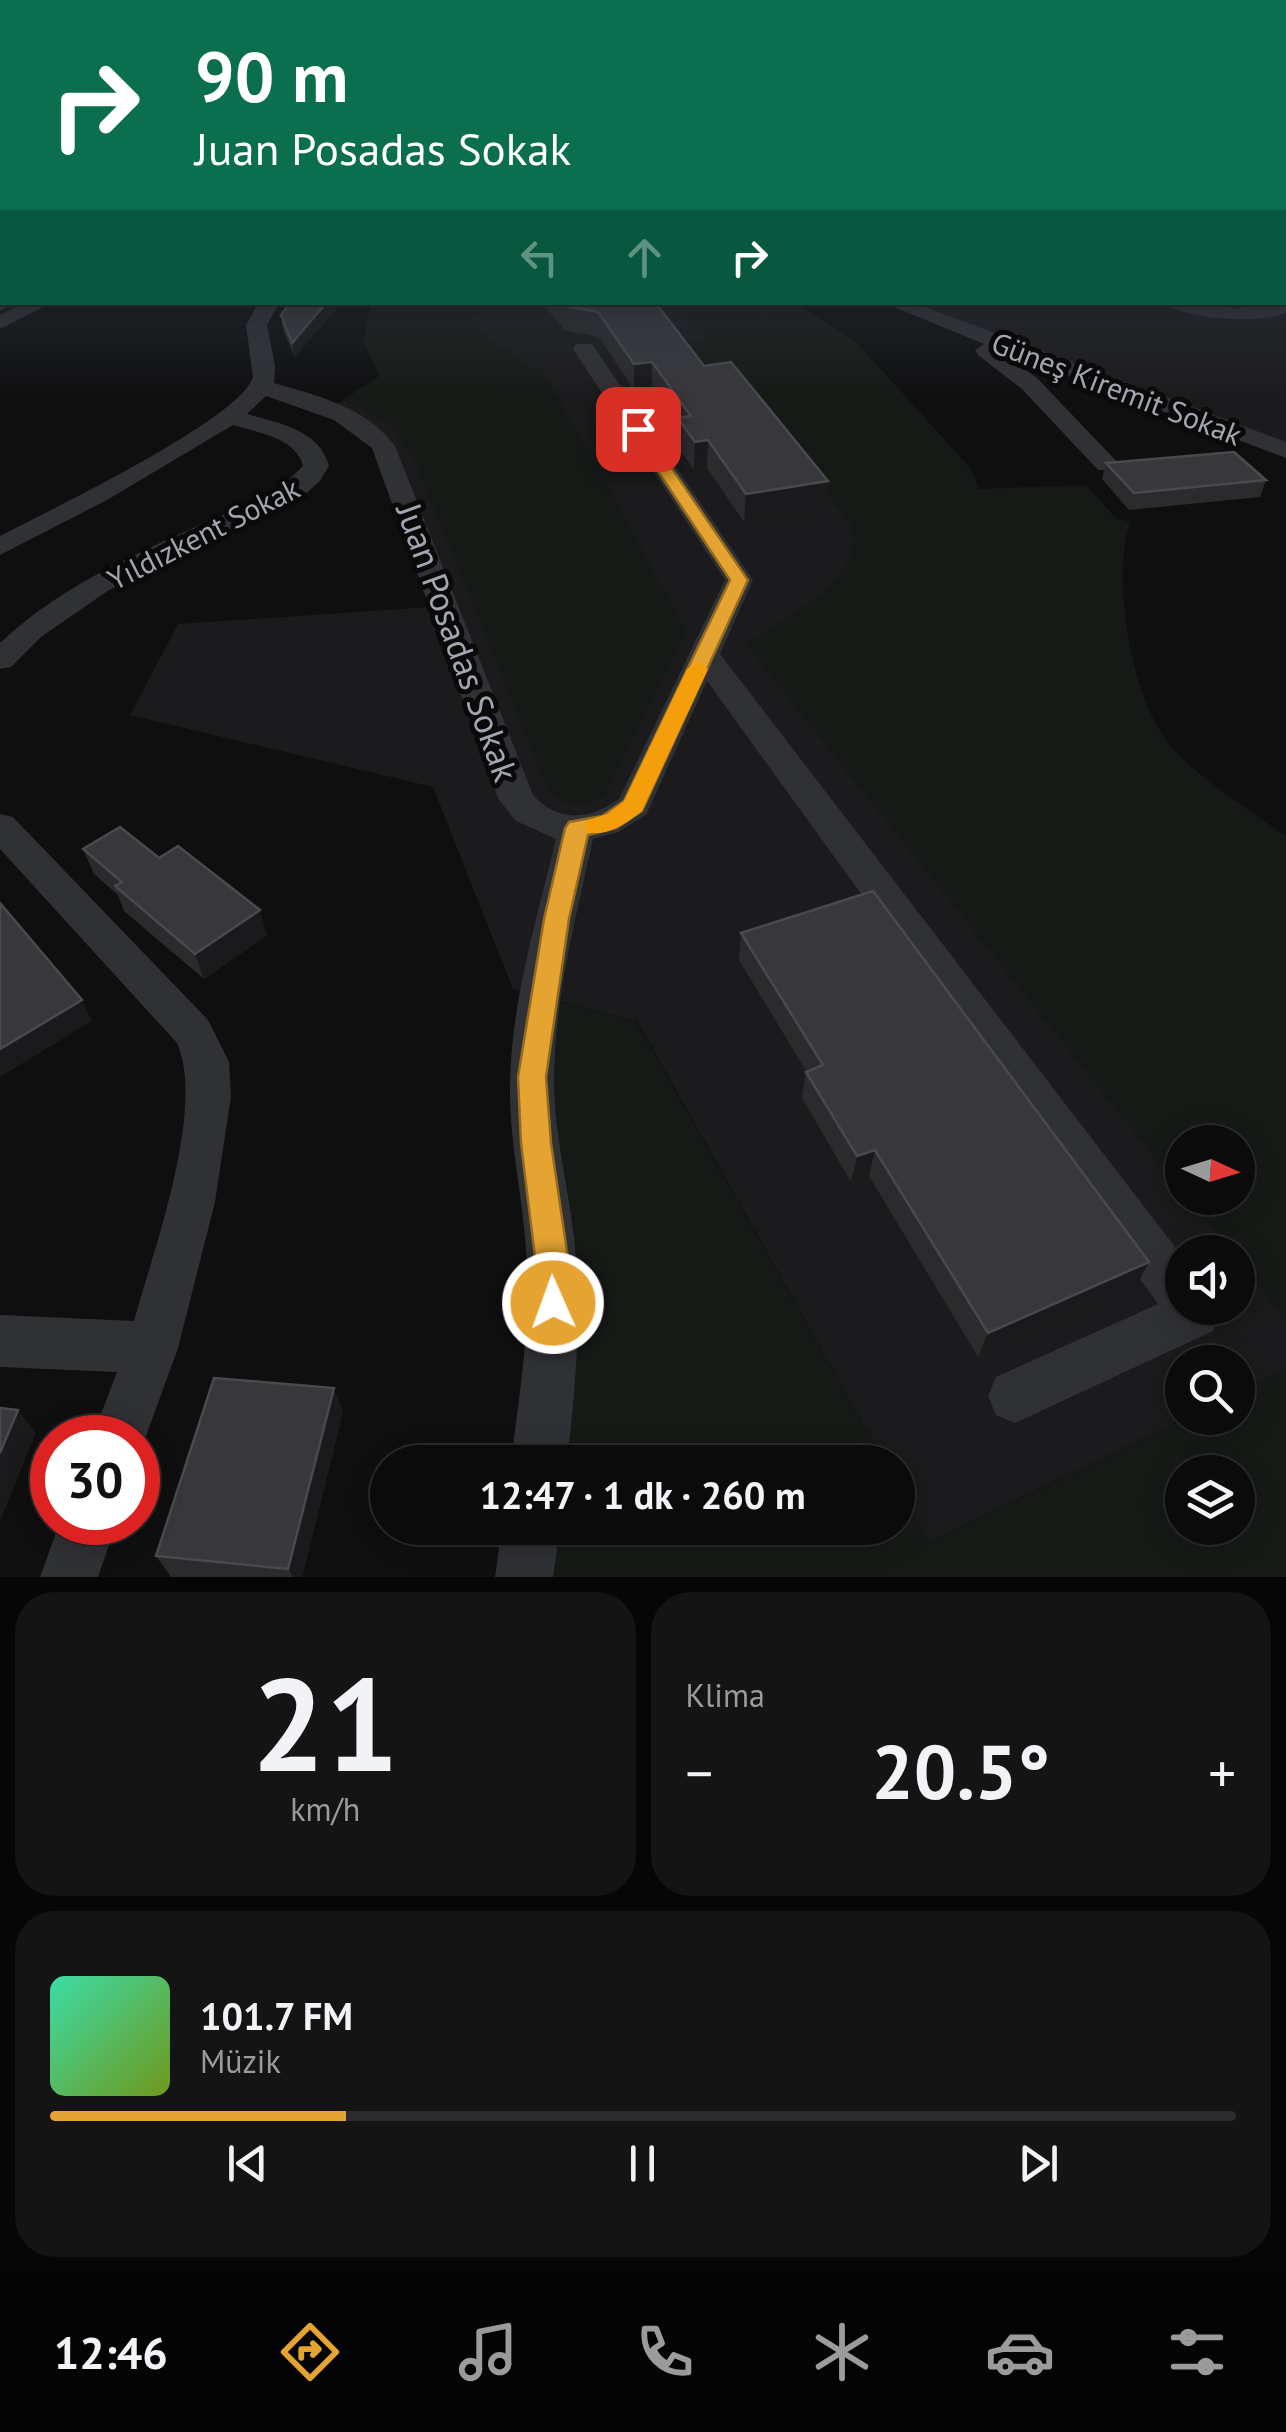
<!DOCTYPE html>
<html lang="tr">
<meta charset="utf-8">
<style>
:root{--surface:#0b0b0c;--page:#141415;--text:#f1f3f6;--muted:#9a9b9d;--line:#2b2b2d;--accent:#e5a432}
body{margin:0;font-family:"PT Sans",sans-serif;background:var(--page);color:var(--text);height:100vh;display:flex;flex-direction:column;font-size:38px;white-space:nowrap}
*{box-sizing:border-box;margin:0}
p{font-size:32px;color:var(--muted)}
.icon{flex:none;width:55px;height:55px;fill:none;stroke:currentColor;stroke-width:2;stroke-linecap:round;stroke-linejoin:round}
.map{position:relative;height:1577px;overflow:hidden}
.panel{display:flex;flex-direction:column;gap:15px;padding:15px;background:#060607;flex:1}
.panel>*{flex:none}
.top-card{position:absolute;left:0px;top:0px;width:1288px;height:305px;box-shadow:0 5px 25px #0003,0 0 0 2px var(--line);background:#0b6e4f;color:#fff;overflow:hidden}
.needle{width:65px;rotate:94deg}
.controls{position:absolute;left:1165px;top:1125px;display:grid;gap:20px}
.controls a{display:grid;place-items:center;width:90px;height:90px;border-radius:50%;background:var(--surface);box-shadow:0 5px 25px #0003,0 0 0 2px var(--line);font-size:50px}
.speed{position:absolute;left:30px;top:1415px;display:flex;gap:20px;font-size:50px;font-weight:700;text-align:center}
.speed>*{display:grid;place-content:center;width:130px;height:130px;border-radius:50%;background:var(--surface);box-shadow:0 5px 25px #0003,0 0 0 2px var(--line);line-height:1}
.speed .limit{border:15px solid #d22;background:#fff;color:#111}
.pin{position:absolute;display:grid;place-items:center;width:85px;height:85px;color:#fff;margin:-42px;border-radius:20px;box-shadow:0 5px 15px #0006}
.me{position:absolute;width:110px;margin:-55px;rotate:358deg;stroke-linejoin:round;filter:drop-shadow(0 0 8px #0008)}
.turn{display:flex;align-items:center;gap:35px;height:210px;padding:0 30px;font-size:45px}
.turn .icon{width:130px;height:130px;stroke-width:2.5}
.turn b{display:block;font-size:70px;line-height:85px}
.lanes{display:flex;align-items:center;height:95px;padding:0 30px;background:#0003;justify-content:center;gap:50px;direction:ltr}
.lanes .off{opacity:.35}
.big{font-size:75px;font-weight:600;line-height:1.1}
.panel .card{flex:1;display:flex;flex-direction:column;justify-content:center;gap:15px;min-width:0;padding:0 35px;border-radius:40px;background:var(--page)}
.panel .dial{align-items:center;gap:0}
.dial b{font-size:130px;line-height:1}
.song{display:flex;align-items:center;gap:30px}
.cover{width:120px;height:120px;border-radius:15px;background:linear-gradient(135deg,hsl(160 70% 55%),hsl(80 70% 35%))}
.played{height:10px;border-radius:5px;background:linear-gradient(90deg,var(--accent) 25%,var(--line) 25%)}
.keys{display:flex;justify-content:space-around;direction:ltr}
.heat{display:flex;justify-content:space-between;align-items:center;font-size:55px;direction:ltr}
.panel .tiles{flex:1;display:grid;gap:15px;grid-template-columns:1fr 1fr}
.card:last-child{grid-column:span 2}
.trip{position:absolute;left:370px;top:1445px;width:545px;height:100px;border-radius:50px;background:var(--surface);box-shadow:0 5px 25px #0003,0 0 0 2px var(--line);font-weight:600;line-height:100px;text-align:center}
.menu{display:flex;height:160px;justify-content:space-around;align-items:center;background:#040405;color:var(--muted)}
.menu .icon{width:70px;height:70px}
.menu .current{color:var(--accent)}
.menu b{font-size:45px;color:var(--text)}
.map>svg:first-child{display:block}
.built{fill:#1b1b1d;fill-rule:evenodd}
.green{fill:#161a16;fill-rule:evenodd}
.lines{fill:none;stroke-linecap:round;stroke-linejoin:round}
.stream{stroke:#262d32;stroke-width:5}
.minor{fill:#303135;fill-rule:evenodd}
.wall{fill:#2b2b2e}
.shaded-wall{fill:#1a1a1c}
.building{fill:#38383c;stroke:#484a4e;stroke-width:2.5}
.route{fill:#e5a432;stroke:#956b20;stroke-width:2.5}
.slow{fill:#f59e0b}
.labels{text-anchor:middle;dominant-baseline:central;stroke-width:10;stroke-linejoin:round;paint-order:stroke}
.far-street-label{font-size:30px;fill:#a1a6b0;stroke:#0a0a0b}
.street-label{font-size:35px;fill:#a1a6b0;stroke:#0a0a0b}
</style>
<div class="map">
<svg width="1286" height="1577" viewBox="0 0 1286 1577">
<rect width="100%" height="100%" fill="#0f0f10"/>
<path class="built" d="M1286,180v271l-394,-148 393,-1z
M794,302l62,40 114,126 14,32 302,458v410l-48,24v-30h-56l3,56 -256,124 -31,-57v-23h-13l-248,-441 -124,-32 -80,-202 -303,-72 48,-91 267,-18 -53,-143 -63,-54 51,-33 -17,-35 8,-38zM1182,1142h56v56h-56zM1182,1252h56v56h-56z"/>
<path class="green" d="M371,303h120l-21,18 60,47 11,-1 146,264 -82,164 -16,9h-24l-17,-13 -134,-332 -23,-33 -48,-26 37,-24 -17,-35z
M657,303h137l62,39 114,126 9,21 107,-4 30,33 14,4c-19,58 1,183 45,229 31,32 74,59 111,85v486l-48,-61v-9h-7l-44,-54h51v-56h-56v50l-436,-547c38,-27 119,-65 106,-119l-117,-148 -26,3 -29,-38 24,-4 -22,-27z
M543,997l93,24 249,441h-346l6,-37z
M1286,1368v209h-762l7,-49h367v-43l32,57 255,-124h53v-26zM1182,1472h56v56h-56z"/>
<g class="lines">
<path class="stream" d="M0,308l11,-6"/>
<path class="minor" d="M2,285v12l-2,1v-12z
M1286,296v17c-27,11 -101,7 -124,-11h45l28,6 50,-6z
M26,302h27l-53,27v-14z
M259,302h21l-13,23 8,41 -1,17c44,13 92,24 121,63l138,349c26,28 56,25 86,4l106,-219 -152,-231 3,-5h16l161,236 -33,74 462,602v52h36l2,5 -7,18 -198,92 -19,-8 -8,-19 8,-19 162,-73 -451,-623 -61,134 -28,17 -25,7c-17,79 -39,160 -39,242 0,56 16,111 21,167 7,72 0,143 -8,214h-56c8,-65 19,-130 16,-196 -2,-61 -18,-120 -17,-181 1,-84 27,-166 46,-246l-40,-18 -17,-21 -127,-352 -38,-28 -68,-24 -19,18c32,9 73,16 82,52l-10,16 -22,19 -188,89 -68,47 -30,30 -11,2v-26c78,-74 183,-107 279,-154l24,-23c-6,-28 -46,-34 -70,-41l-126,75 -107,55v-19c46,-24 241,-117 253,-159l-7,-52z
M882,302h30l374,140v16l-286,-108 38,29 82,86 -4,5h-18l-76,-81 -44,-34 -3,-5 9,-6z
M0,814l13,3 195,203 21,42 2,34 -16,106 -37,146 -40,110v-20h-46l25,-66 -117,-5v-52l134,6c19,-69 72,-213 43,-278l-177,-194z
M60,1522h57l-19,55h-58z
M502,1528h58l-7,49h-58z"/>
</g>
<path class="wall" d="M291,302l4,55 -12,-27 -2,-15z
M546,302h109l49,64 124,115 -3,29 -81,12 -37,-54 -13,2 -17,-25 1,-20 -26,-37 -18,2 -35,-53 -33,-6 -20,-23z
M1106,463l160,17 -6,17 -131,13 -27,-31z
M83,849l76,9 108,77 -63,44 -80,-68 -6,-16 -24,-21z
M741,933l395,354 -158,70 -109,-181 -18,6 -49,-84 4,-27 -67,-111z
M343,1411l-41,166h-131l-15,-21z"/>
<path class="shaded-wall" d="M327,302h15l-47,55 -3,-14z
M652,362v26l-18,2v-26z
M708,440l-1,28 -13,2 1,-28z
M828,481l-3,29 -81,12 2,-28z
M260,910l7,25 -63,44 -9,-25z
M82,1000l10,21 -92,56v-28z
M875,1150l-6,26 -18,6 6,-26z
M1149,1262l-13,25 -158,70 10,-24z
M334,1388l9,23 -41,166h-9l-5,-8z
M18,1410l18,23 -36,88v-68z"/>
<path class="building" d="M291,302h36l-35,41 -11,-28z
M562,302h93l49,64 27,-4 97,119 -82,13 -38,-54 -13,2 -17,-24 13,-2 -39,-54 -18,2 -36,-52 -33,-6z
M1234,452l32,28 -132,13 -28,-30z
M120,827l39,31 19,-12 82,64 -65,44 -80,-68 7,-4 -39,-33z
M873,891l276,371 -161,71 -113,-183 -18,6 -51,-84 17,-7 -82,-132z
M0,903l82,97 -82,49z
M214,1378l120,10 -46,181 -132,-13z
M0,1408l18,2 -18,43z"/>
<linearGradient id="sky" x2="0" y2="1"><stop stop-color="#080809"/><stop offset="0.45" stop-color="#313742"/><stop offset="1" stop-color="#313742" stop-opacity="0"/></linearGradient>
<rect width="1286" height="401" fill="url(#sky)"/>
<path class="route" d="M632,426h11l105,154 -106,231 -26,17 -28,7 -19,84 -23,158 5,66 18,122v38l-5,11 -11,5 -12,-5 -5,-11v-38l-15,-122 -3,-66 26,-158 21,-91 4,-6 33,-6 22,-15 106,-221 -100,-151z"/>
<path class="slow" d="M698,662l10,7 -66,142c-15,12 -35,26 -54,21l-4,-6 4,-6 19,-6 17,-13 63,-132z"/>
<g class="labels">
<g class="far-street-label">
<text transform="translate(1117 388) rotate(21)">Güneş Kiremit Sokak</text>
<text transform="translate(203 533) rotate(-27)">Yıldızkent Sokak</text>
</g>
<g class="street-label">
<text transform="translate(458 642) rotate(70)">Juan Posadas Sokak</text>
</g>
</g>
</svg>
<div class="controls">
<a><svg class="needle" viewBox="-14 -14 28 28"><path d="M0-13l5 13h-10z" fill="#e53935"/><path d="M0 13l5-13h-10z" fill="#9a9b9d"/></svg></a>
<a><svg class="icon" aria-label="sound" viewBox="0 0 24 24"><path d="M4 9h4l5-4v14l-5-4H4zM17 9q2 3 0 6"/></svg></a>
<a><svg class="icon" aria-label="search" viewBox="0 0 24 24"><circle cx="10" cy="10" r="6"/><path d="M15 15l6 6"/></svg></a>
<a><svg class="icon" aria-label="layers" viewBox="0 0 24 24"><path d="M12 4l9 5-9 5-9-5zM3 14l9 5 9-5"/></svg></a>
</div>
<div class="speed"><div class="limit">30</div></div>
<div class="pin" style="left:638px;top:429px;background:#d93025"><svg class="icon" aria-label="arrive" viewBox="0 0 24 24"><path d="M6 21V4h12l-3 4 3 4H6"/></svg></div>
<svg class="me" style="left:553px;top:1303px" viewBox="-20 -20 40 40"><circle r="17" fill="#e5a432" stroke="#fff" stroke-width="3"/><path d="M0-11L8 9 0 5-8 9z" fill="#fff"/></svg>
<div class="trip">12:47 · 1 dk · 260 m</div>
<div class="top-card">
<div class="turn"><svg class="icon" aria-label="right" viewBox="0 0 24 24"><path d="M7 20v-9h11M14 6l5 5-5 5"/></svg><div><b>90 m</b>Juan Posadas Sokak</div></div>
<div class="lanes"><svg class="icon off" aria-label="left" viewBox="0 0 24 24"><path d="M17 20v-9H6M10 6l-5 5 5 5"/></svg><svg class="icon off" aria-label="ahead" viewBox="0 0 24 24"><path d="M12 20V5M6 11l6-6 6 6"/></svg><svg class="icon" aria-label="right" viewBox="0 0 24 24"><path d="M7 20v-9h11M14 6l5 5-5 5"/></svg></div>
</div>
</div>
<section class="panel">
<div class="tiles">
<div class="card dial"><b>21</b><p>km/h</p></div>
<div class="card"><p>Klima</p>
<div class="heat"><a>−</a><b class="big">20.5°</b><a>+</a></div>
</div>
<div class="card">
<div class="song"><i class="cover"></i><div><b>101.7 FM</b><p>Müzik</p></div></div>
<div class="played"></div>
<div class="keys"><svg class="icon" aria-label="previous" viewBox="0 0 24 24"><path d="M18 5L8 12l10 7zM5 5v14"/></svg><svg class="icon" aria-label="pause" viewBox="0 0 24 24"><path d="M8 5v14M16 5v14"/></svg><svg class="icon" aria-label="next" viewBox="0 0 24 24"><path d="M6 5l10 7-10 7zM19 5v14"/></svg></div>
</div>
</div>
</section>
<nav class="menu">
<b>12:46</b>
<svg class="icon current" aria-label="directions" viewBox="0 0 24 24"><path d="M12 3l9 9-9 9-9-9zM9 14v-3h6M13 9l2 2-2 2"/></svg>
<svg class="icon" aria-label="music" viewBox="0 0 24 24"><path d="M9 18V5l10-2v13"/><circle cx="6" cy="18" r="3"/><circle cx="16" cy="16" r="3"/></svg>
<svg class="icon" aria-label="phone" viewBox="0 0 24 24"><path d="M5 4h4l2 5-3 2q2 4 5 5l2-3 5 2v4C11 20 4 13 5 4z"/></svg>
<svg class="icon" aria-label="climate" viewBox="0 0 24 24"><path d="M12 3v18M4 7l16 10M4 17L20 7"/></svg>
<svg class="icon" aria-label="car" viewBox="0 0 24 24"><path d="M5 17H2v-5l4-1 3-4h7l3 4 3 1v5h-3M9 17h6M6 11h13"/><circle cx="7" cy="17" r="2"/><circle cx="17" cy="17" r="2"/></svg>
<svg class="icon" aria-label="filters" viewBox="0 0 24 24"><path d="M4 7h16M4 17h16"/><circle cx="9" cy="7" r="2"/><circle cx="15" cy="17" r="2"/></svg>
</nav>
